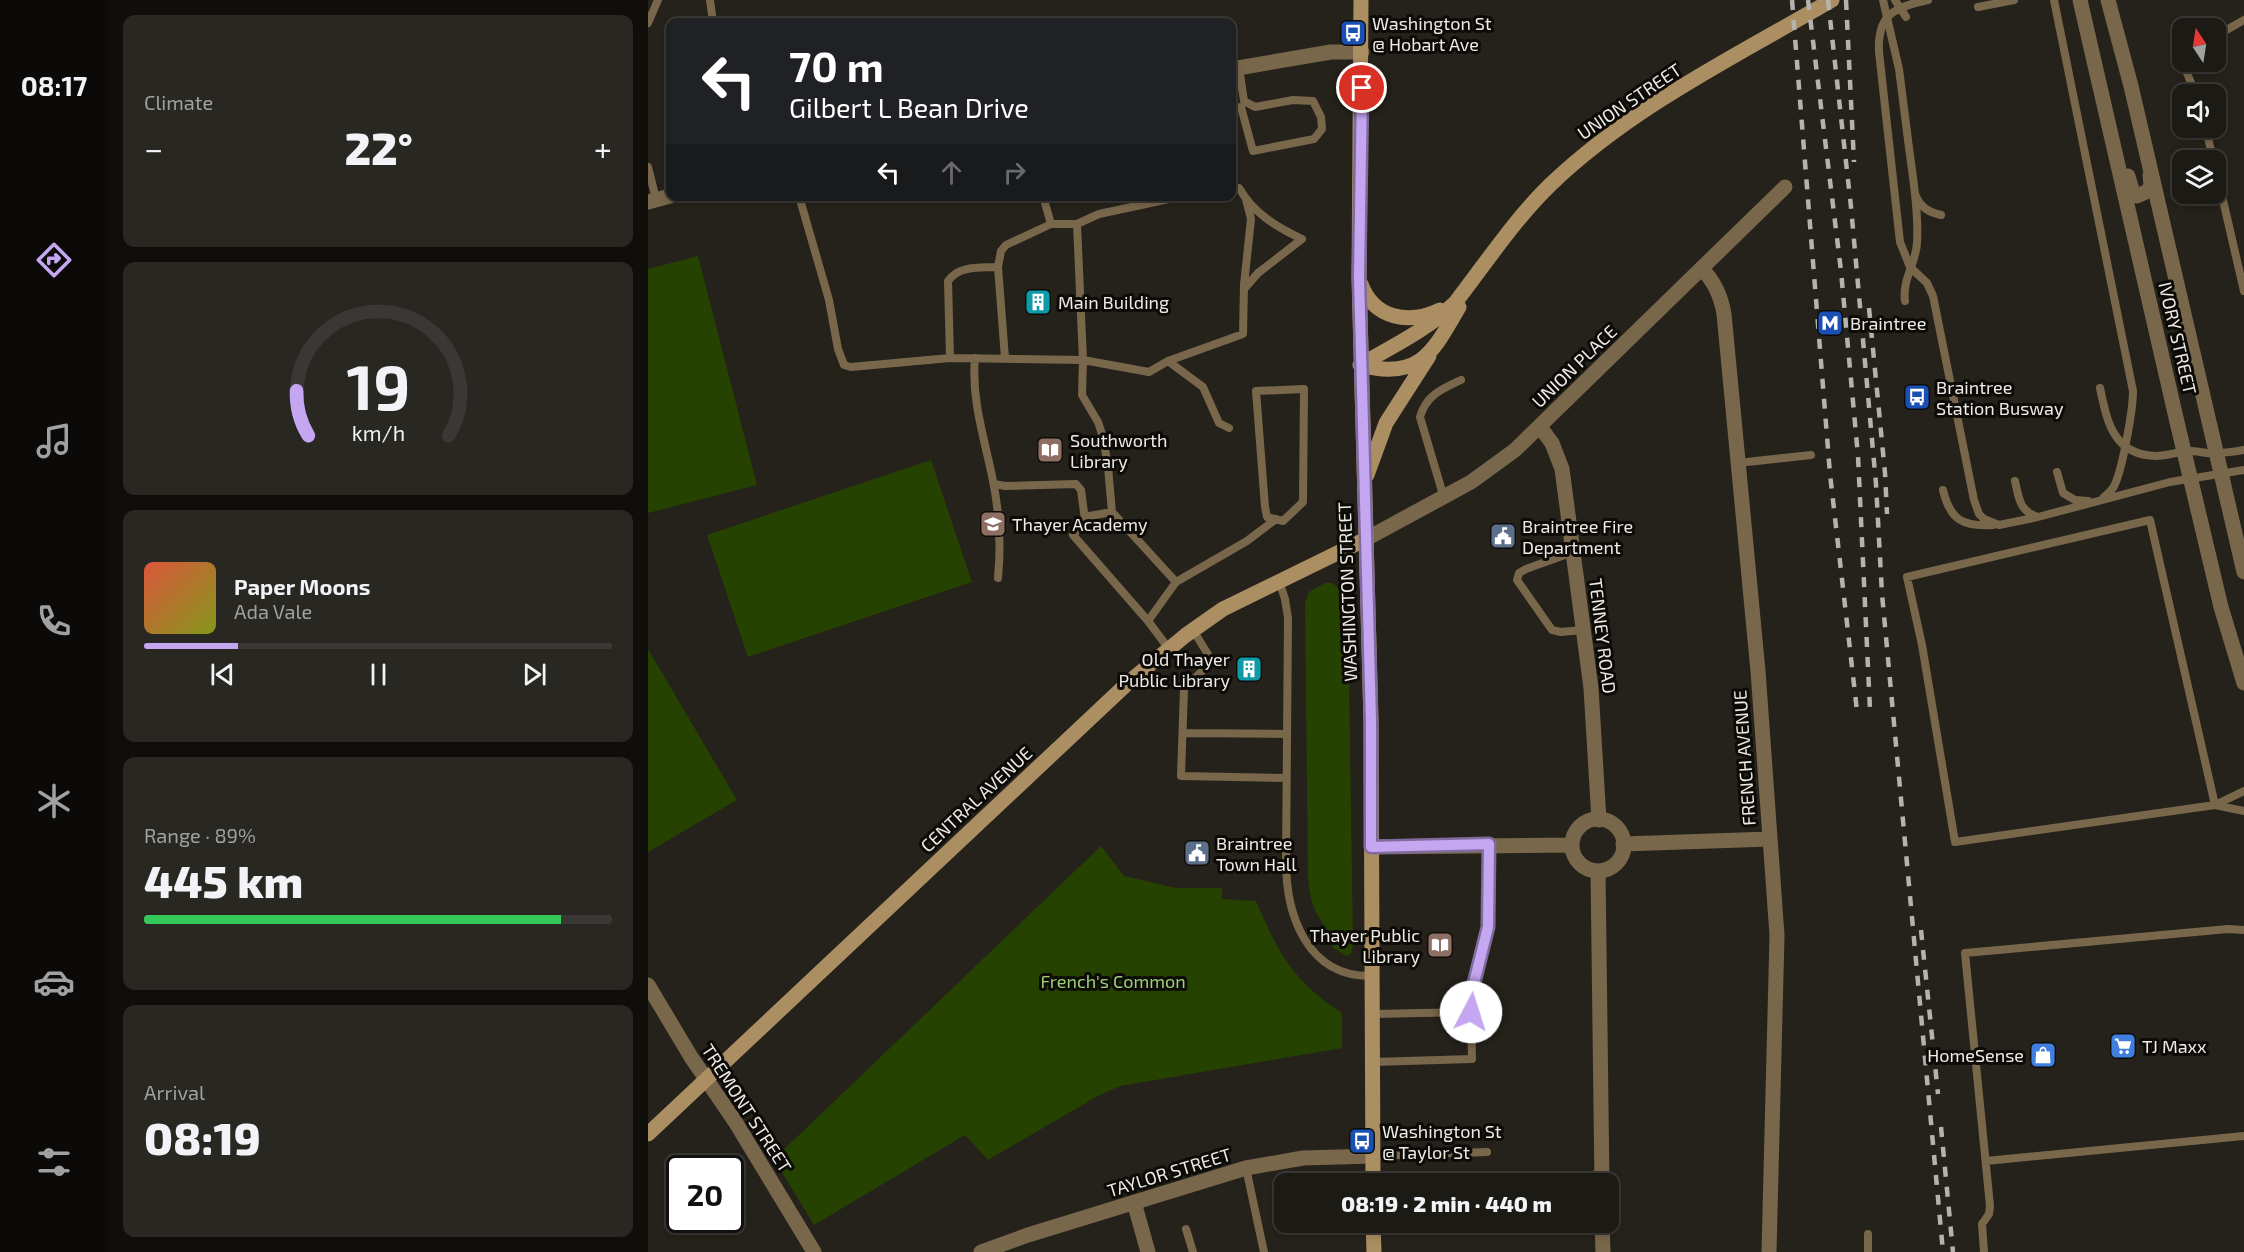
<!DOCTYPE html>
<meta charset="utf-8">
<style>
:root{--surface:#1c1a14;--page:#292722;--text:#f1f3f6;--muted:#a0a1a0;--line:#3a3834;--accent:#c5a6f0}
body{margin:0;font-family:"Exo 2",sans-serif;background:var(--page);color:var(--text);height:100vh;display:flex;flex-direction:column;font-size:22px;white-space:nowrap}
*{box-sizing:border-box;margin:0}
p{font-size:20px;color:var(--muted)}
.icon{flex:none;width:33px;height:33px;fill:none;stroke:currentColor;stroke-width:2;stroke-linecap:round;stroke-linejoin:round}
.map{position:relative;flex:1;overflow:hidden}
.sheet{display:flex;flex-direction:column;gap:15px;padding:15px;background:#0f0e0b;width:540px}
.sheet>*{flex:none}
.banner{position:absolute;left:18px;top:18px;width:570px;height:183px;border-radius:12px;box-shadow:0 3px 9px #0003,0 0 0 2px var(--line);background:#202124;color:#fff;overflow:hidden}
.needle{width:39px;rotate:348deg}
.buttons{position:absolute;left:1524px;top:18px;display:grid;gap:12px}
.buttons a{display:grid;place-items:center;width:54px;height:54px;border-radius:12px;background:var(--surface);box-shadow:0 3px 9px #0003,0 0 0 2px var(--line);font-size:30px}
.speed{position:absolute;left:18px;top:1155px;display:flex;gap:12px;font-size:30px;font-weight:700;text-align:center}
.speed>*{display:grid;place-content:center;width:78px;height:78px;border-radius:50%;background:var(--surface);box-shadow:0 3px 9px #0003,0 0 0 2px var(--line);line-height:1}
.speed .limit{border:3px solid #111;border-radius:9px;background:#fff;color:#111}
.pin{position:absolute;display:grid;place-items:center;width:51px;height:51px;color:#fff;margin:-26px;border:3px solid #fff;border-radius:50%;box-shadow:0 2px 6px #0007}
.me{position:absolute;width:66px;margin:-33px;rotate:5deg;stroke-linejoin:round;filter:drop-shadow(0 0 4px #0008)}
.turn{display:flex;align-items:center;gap:21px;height:126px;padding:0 24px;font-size:27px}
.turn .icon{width:78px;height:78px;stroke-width:2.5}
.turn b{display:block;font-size:42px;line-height:51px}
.lanes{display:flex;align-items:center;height:57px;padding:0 24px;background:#0003;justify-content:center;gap:30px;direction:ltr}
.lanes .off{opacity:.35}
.big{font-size:45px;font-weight:800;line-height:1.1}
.sheet .card{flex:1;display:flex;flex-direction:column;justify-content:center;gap:9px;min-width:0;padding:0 21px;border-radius:12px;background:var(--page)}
.sheet .dial{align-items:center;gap:0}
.dial svg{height:156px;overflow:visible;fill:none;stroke:var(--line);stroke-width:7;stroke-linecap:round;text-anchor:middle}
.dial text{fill:var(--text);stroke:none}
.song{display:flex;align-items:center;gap:18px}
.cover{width:72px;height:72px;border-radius:9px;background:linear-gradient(135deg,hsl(10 70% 55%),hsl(70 70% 35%))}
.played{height:6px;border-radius:3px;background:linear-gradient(90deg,var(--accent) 20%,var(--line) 20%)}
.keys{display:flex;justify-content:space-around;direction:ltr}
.heat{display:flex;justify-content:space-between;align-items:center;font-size:33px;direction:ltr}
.charge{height:9px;border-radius:4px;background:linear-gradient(90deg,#34c759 89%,var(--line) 0)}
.trip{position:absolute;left:626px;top:1173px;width:345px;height:60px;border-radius:12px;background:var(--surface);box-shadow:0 3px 9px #0003,0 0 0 2px var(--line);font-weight:800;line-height:60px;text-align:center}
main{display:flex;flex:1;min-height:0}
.tab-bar{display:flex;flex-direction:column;width:108px;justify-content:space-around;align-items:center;background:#0b0a08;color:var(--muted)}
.tab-bar .icon{width:42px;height:42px}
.tab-bar .on{color:var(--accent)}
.tab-bar b{font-size:27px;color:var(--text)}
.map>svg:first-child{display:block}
.green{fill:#254201}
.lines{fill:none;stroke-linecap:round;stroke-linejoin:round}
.service{stroke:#79674c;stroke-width:8}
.minor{stroke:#79674c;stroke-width:15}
.tertiary{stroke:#79674c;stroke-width:15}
.secondary{stroke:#ab8e62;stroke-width:15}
.rail{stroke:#b5b3ad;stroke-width:4.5;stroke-dasharray:10 10;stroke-linecap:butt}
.service-bridge{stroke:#79674c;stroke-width:8}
.route-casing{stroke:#806c9c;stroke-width:15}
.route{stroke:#c5a6f0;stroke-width:10}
.labels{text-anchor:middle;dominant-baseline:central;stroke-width:6;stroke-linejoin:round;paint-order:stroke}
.poi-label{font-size:18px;fill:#edebe6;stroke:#0d0b08;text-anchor:start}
.street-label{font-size:18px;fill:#edebe6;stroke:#0d0b08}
.park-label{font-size:18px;fill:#9ed075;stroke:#0d0b08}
</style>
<main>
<nav class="tab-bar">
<b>08:17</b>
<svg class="icon on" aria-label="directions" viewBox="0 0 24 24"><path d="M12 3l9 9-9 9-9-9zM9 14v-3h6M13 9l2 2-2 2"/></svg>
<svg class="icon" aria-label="music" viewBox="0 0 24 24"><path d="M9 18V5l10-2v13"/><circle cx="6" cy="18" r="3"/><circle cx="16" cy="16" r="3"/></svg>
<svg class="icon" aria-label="phone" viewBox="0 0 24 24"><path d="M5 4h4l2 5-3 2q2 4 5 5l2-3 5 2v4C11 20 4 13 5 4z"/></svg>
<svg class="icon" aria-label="climate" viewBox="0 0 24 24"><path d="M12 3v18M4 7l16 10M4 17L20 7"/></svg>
<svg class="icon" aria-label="car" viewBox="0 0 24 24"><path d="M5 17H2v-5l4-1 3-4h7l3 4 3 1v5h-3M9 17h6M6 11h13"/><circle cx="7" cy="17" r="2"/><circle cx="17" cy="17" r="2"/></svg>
<svg class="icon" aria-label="filters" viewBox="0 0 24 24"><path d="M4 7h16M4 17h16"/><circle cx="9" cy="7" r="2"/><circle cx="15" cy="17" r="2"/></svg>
</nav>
<section class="sheet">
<div class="card"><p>Climate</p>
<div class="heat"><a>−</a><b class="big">22°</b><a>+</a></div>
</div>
<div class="card dial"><svg viewBox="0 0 100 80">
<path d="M14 69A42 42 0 1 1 86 69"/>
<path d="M14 69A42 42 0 0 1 8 46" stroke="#c5a6f0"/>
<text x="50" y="56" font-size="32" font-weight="700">19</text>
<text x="50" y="72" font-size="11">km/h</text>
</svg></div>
<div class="card">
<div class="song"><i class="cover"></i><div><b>Paper Moons</b><p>Ada Vale</p></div></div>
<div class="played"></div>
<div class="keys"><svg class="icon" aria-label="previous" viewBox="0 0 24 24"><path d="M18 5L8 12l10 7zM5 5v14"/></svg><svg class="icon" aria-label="pause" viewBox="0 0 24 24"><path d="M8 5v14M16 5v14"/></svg><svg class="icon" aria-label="next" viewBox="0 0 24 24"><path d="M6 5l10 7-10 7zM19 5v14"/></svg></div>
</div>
<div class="card"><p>Range · 89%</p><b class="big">445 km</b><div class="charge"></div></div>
<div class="card"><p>Arrival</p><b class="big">08:19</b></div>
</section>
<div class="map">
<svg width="1596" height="1252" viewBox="0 0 1596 1252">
<rect width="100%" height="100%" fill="#25221b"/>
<path class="green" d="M50,256l59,229 -109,28v-244z
M283,460l41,122 -224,75 -41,-122z
M677,583h7l10,7 6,21 5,334 -2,9 -5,2 -13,-8c0,-13 -11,-24 -17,-36 -5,-11 -7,-22 -8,-34l-3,-275 4,-11z
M0,649l89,151 -89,52z
M453,846l23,30 52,12h46v11l34,2c22,52 37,80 86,112v35l-222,38 -24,11 -108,63 -23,-25 -151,90 -40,-66z"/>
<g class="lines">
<path class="service" d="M62,0l3,22
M1280,0c-33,7 -51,14 -49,52l21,190 10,25 17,16 6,13 41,204 5,14 5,5 15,6 39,-8 132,-35 74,-12
M1406,0l79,391c0,18 -11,83 -20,97 -3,4 -6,7 -10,10
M1330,7l36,-7
M0,23l10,-23
M1568,36l28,-16
M1538,62v9l10,23
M584,108l9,-1 12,44 61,-12 8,-10 -1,-12 -8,-16 -20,-1 -38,7 -11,-6 -5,-33
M1558,128l7,32
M0,167l8,32
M1568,170l28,121
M584,189l7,-1c15,26 38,39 63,51
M1267,194c5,13 13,18 26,21
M151,196l30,104 9,49 6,16 7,2 99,-9 133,2 -1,35 16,27 5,15 5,30 4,45 64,70
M395,196l8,28h26l6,136 66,12 19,-11 75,-27 1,-49 7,-66 -5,-20
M429,224l22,-10 84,-18
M350,267l3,-16 5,-6 45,-21
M596,289l14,-16 44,-34
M1257,301c-3,-22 11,-37 12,-58 2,-34 -6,-77 -10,-111
M302,358l-2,-77c11,-16 32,-13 50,-14l7,91
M327,358c-4,42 10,82 18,123 6,30 8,66 5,97
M520,361l35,26 16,36 10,5
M1452,388c7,33 13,67 56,68 11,0 21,-4 32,-5 7,0 12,1 19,2 12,1 25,-1 37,-3
M656,389l-1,113 -20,19 -16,-4 -2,-10 -9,-116z
M1090,463l73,-8
M1409,472l6,21 12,7 13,1
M1367,481c4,17 4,30 23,36
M346,484l11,2 71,-2 5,6 4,30
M1295,490c7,30 20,37 50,35
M796,498l-24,-81c6,-22 22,-28 41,-37
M464,512l-23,4 -16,19 75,86 21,28
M1502,520l65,285 -260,37 -33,-197 -15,-68z
M925,552l-47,17 -7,4 -2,7 35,50 9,2 22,-2
M631,581l6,18 3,19 -2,243c0,54 21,117 87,115
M500,621l28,-39 71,-41 29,-22
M545,630l19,31 -28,28 -3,87 105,2
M535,733l104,1
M1596,791l-29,14 29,6
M724,1014l99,-2 2,-25 15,-60 1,-83
M725,1062l99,-3 -1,-47
M725,1156l114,-4
M1338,1161l258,-25
M598,1168l18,84
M861,1182l93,-8
M538,1229l7,23
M726,1231l79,-4
M1220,1234v18
M1336,1252l-2,-28 7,-10 1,-8 -25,-253 263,-24 16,1"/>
<path class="minor" d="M584,69l99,-17h31
M0,202l22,-6
M1054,269c13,13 19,27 22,45l34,357 19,264 -8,317
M892,427l12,16 10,26 29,219 8,132
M718,539l105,-57 44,-32 270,-263
M924 845a26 26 0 1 1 52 0a26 26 0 1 1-52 0Z
M975,844l147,-5
M723,847l201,-2
M950,871l4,313
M486,1202l14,50
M954,1222l1,30
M333,1252l47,-17 218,-67 57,-10 70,-2"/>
<path class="tertiary" d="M1432,0l97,422 44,185 23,76
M1460,0l23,86 113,486
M1480,176l5,17 4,3 11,-5 3,-6 -1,-10
M0,985l43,72 45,66 78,129"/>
<path class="secondary" d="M713,0l-2,277 12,444 2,463
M713,284c13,35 48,41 79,26
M712,365c33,-19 68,-36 95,-62 31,-40 59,-83 95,-118 81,-78 186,-129 282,-185
M712,365c60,16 73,-13 99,-58
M719,475l19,-52 43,-67
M0,1134l482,-453 56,-46 37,-26 143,-70
M725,1222l1,30"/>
<path class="rail" d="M1144,0l38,474 27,237
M1160,0l33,271 17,185 12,254
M1180,0l23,207 25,277 6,110 61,658
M1198,0l8,162
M1221,308l16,165 2,41
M1273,930l17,164
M1293,1127l12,125"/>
<path class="service-bridge" d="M1235,0l16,69 8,63
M1247,0l11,17"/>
</g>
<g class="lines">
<defs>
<path id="route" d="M714,88l-3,189 12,444v126l118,-3 -1,83 -15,60 -2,25"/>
</defs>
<use href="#route" class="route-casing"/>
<use href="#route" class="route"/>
</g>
<defs>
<symbol id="bus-square" viewBox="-11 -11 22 22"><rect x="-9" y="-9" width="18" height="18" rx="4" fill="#1a4fb4" stroke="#0d0b08"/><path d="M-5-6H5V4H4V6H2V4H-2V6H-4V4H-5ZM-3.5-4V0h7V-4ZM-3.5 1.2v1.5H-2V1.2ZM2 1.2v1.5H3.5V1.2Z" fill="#fff"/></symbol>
<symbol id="building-square" viewBox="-11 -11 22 22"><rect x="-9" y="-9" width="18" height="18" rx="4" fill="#0f9aa8" stroke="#0d0b08"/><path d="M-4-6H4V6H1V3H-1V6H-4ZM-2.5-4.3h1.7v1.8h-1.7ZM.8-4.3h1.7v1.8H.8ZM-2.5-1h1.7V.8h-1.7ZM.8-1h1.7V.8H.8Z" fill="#fff"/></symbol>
<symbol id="metro-square" viewBox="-11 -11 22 22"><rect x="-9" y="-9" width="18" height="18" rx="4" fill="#1a4fb4" stroke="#0d0b08"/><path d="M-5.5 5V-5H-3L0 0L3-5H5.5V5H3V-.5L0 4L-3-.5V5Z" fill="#fff"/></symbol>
<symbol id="library-square" viewBox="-11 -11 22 22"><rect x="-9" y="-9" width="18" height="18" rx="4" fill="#8d6e63" stroke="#0d0b08"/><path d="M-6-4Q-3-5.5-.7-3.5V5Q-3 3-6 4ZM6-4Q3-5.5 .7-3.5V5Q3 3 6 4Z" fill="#fff"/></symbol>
<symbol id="school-square" viewBox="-11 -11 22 22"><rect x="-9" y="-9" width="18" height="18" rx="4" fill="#8d6e63" stroke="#0d0b08"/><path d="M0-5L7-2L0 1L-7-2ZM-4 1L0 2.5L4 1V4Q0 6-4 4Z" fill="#fff"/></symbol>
<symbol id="civic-square" viewBox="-11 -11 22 22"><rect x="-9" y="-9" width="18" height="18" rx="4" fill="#5c6f8a" stroke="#0d0b08"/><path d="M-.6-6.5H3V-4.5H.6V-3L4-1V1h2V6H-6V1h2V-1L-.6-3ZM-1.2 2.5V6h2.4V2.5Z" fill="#fff"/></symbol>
<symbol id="supermarket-square" viewBox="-11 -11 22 22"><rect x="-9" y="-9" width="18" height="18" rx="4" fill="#3f7fe0" stroke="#0d0b08"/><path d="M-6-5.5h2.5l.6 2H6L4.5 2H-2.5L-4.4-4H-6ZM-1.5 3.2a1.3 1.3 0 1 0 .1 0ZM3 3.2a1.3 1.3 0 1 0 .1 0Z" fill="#fff"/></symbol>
<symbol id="shop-square" viewBox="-11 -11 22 22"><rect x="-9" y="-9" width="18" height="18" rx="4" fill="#3f7fe0" stroke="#0d0b08"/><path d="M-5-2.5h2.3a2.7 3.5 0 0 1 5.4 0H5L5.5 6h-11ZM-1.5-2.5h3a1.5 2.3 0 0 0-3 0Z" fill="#fff"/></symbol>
</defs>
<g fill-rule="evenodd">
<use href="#bus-square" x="690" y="18" width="30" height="30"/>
<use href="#building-square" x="375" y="287" width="30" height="30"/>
<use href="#metro-square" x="1167" y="308" width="30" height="30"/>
<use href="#bus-square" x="1254" y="382" width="30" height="30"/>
<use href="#library-square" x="387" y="435" width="30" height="30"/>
<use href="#school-square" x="330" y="509" width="30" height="30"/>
<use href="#civic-square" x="840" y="521" width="30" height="30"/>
<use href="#building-square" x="586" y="654" width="30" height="30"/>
<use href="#civic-square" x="534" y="838" width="30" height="30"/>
<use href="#library-square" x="777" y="930" width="30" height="30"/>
<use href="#supermarket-square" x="1460" y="1031" width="30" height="30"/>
<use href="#shop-square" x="1380" y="1040" width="30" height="30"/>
<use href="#bus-square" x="699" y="1126" width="30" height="30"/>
</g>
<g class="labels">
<g class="poi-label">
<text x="724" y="23">Washington St<tspan x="724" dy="21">@ Hobart Ave</tspan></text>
<text x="410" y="302">Main Building</text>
<text x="1202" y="323">Braintree</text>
<text x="1288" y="387">Braintree<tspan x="1288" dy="21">Station Busway</tspan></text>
<text x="422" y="440">Southworth<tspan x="422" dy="21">Library</tspan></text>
<text x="364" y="524">Thayer Academy</text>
<text x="874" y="526">Braintree Fire<tspan x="874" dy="21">Department</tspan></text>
<text x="582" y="659" text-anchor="end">Old Thayer<tspan x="582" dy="21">Public Library</tspan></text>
<text x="568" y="843">Braintree<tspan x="568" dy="21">Town Hall</tspan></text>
<text x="772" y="935" text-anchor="end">Thayer Public<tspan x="772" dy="21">Library</tspan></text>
<text x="1494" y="1046">TJ Maxx</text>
<text x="1376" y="1055" text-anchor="end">HomeSense</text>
<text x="734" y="1131">Washington St<tspan x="734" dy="21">@ Taylor St</tspan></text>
</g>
<g class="street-label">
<text transform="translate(981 101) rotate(-34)">UNION STREET</text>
<text transform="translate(1530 338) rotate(77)">IVORY STREET</text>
<text transform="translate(926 366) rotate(-44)">UNION PLACE</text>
<text transform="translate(699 592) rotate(-92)">WASHINGTON STREET</text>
<text transform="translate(955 636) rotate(83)">TENNEY ROAD</text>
<text transform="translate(1096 758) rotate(-94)">FRENCH AVENUE</text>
<text transform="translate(328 799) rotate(-43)">CENTRAL AVENUE</text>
<text transform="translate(99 1108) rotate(57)">TREMONT STREET</text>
<text transform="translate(521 1172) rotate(-17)">TAYLOR STREET</text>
</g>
<g class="park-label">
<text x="465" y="981">French's Common</text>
</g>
</g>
</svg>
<div class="buttons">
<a><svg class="needle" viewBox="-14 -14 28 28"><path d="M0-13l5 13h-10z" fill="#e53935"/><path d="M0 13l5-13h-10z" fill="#a0a1a0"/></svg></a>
<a><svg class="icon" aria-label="sound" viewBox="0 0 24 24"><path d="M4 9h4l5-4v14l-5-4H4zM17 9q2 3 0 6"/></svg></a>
<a><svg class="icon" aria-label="layers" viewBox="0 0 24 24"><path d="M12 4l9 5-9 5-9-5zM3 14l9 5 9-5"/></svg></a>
</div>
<div class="speed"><div class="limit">20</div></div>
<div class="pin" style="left:714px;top:88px;background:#d93025"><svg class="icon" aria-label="arrive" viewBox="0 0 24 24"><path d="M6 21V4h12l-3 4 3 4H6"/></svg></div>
<svg class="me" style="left:823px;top:1012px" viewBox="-20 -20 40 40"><circle r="19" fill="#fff"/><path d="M0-13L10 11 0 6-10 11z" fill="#c5a6f0"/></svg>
<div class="trip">08:19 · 2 min · 440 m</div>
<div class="banner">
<div class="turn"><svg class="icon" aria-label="left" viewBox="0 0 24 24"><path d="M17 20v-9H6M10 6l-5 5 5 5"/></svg><div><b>70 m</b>Gilbert L Bean Drive</div></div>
<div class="lanes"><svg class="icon" aria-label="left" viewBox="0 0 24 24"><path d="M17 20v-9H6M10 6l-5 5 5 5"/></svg><svg class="icon off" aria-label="ahead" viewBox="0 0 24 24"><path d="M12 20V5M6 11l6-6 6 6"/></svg><svg class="icon off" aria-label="right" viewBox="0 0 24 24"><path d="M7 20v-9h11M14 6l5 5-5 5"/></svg></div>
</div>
</div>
</main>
